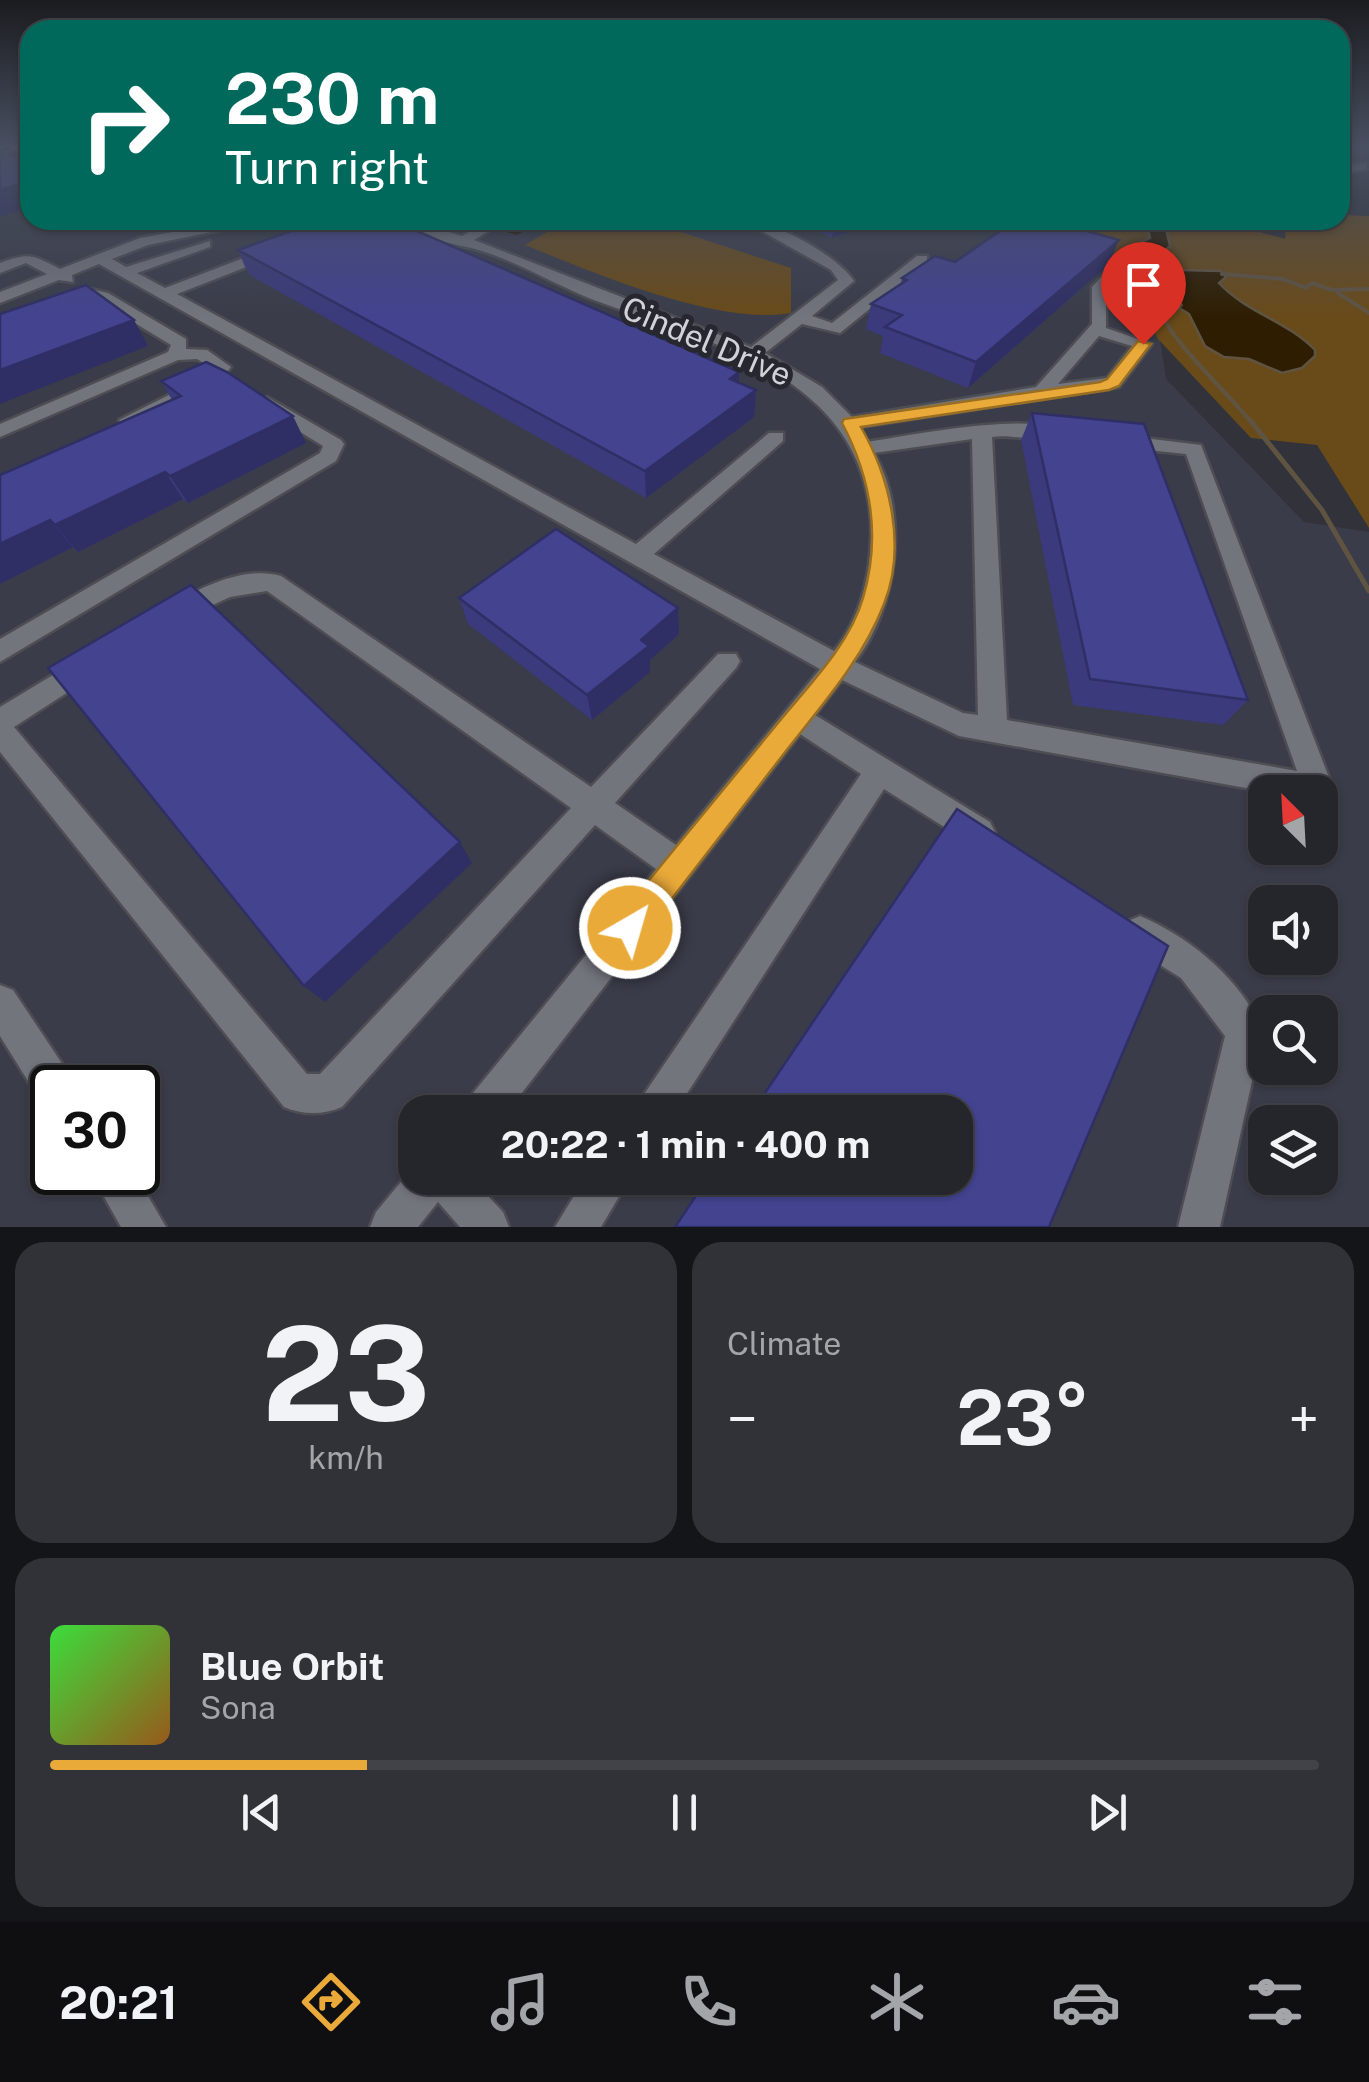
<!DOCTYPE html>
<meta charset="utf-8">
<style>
:root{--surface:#25262c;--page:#313238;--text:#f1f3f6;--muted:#a3a5a9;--line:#424348;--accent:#eaaa39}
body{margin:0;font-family:"Public Sans",sans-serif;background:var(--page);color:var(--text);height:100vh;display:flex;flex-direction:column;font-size:38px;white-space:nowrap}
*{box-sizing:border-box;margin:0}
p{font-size:32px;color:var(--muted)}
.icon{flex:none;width:55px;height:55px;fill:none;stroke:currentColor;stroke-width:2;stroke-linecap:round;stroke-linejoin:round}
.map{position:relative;height:1227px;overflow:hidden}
.side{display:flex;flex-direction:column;gap:15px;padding:15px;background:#141518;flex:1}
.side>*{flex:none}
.banner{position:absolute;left:20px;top:20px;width:1330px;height:210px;border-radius:30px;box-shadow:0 2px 8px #0004,0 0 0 2px var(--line);background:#00695c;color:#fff;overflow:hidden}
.needle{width:65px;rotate:336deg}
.controls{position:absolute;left:1248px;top:775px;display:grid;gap:20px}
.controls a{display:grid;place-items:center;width:90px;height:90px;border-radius:20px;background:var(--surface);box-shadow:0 2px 8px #0004,0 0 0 2px var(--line);font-size:50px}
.speed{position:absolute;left:30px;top:1065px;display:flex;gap:20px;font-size:50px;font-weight:700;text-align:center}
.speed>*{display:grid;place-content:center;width:130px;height:130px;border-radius:50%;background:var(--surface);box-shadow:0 2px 8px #0004,0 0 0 2px var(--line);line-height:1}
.speed .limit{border:5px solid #111;border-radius:15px;background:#fff;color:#111}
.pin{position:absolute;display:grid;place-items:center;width:85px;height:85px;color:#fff;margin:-102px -42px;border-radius:50% 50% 50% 0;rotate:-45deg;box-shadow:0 0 10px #0007}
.pin .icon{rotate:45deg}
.me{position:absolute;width:110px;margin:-55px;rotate:38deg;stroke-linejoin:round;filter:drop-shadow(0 0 8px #0008)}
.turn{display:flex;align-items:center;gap:35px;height:210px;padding:0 40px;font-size:45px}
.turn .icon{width:130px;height:130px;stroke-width:2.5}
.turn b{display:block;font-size:70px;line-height:85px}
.big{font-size:75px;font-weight:700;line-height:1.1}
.side .card{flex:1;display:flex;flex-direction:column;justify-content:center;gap:15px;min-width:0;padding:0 35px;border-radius:30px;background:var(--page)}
.side .dial{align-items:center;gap:0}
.dial b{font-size:130px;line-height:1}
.song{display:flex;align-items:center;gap:30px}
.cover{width:120px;height:120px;border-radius:15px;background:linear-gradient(135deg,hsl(120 70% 55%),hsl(30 70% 35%))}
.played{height:10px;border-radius:5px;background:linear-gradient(90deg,var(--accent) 25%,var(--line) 25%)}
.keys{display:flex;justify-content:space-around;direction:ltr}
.heat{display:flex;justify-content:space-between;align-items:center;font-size:55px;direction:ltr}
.side .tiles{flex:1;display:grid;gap:15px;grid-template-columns:1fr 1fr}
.card:last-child{grid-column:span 2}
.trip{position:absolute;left:398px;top:1095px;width:575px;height:100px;border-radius:30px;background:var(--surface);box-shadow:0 2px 8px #0004,0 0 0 2px var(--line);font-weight:700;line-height:100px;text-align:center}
.menu{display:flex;height:160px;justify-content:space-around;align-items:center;background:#0f0f12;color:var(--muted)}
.menu .icon{width:70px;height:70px}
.menu .selected{color:var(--accent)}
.menu b{font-size:45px;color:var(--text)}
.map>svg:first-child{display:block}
.built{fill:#3a3c49;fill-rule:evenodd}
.green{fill:#694b1a}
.water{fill:#2e1d01;stroke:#5f5442;stroke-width:2.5}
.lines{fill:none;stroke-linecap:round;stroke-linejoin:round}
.stream-far1{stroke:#5f5442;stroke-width:4}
.stream{stroke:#5f5442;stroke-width:5}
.canal{fill:#2e1d01;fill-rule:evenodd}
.minor-casing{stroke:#4d4e54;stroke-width:5}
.minor{fill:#73757d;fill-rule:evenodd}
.rail-casing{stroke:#b2b3b8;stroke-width:6}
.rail{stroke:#27282f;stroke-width:4;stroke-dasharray:10;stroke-linecap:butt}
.wall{fill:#3a3a7c}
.shaded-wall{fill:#2f2f65}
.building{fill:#434390;stroke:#2f2f65;stroke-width:2.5}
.route{fill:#eaaa39;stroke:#986e25;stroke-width:2.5}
.labels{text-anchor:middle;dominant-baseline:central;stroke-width:10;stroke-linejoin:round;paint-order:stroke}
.street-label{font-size:32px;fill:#d2d3d8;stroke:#27282f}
</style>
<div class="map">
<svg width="1369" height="1227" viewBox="0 0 1369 1227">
<rect width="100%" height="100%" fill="#31323a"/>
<path class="built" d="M0,146h30v74h1056l63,46 17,113 138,143 65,10v695h-1369zM1265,792h55v56h-55zM1265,902h55v56h-55zM1265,1012h55v56h-55zM52,1088h86v84h-86zM415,1112h540v66h-540zM1265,1122h55v56h-55z"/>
<path class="green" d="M1340,215l29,1v312l-52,-83 -66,-7 -93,-99 -36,-74 -21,-6 -31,-39h146l69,19 1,-19h54z
M568,220h97l10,10 116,38v45c-73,13 -197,-40 -266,-68z"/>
<path class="water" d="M1146,220h18l6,26 -10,9 2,8 19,7 40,1 5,6 -7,6c28,30 68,38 96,67v6l-13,12 -20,5 -33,-14 -25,-2 -19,-11 -16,-32 -24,-15 3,-17 -26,-27 -3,-12 11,-5z"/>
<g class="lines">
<path class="stream-far1" d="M2,157l13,-4
M1222,274l61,5 23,9 6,-5 20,7 37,-1
M1338,293l31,20
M1181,305l-17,12c6,22 69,82 88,106"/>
<path class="stream" d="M1250,420l72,90 47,81"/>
<path class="canal" d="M30,146v5l-15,5 -5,-3z
M457,220h24l1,2 -6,4z
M527,220h16l-26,15 -10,-3z"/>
<defs>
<path id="minor" d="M1367,163v6l-27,5v-8z
M239,220h30l-121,25 -36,14 14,8 84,-26v6l-73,26 28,15 105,-40h10v6l-103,40 459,250 133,-111h14v8l-129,113 180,97c28,-34 39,-85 37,-129 -10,-149 -162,-179 -277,-222 -41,-16 -83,-43 -127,-53 -16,-3 -67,-16 -83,-27h25l53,16 27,-16h17l-32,20 277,107 87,-67 -7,-10 -89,-50c31,0 95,35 112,61l-42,35 20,7 85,-67h10v6l-87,71 -38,-9 -37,29 57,34 30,30 184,-30 56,-63v-37l14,-15h10l3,3 -13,16v37l46,16 -33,43 -260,40 8,15c41,-6 173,-33 202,-8 -16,13 -55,-1 -77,3l15,283 290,51 -111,-317 -67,-7 -10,-6 10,-6 82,10 132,343 -4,10 -9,3v-9h-52l-309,-56 -117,-56 -27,35 175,107 5,10 -5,10 -11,5 -11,-5 -84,-53 -209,323h-43l229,-338 -61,-40 -293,378h-44l6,-14 187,-229 -61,-44 -253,282c-19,8 -39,8 -58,0l-284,-355v-45l81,-49h18l4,7 -4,7 -85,55 293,347h13l251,-266 -304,-217 -37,6 -54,25 -9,-2 -3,-7 3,-7c32,-17 76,-41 114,-30l310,211 127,-133h18l4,7 -4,7 -121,135 61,42 144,-176 -721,-405 -27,11 1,7 -14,-2 -59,23v-11l47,-18 -21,-11 -26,10v-10c30,-11 32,-8 60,6l80,-31zM1099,336l33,10 -25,32 -49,6zM972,439l6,276 -15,-2 -108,-51c42,-54 55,-149 19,-209z
M90,289l18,4 78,46v10l21,1 24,17 -14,18 -81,39h-14l-3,-4 86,-43 7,-9 -15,-9 -19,1 -178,77v-13l168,-72 3,-7 -74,-45 -30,7 -8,-5z
M267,397l74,43 3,4 -8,17 -336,201v-23l320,-186 3,-7 -63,-39 -2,-4z
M1140,916c50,21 102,64 123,115l-43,196h-42l47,-191 -44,-58 -53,-33 -5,-12 5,-12z
M0,985l13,5 56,84 5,14h-22v18l-11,-4 -41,-66z
M415,1165v13h56l32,34 6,15h-49l-22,-25 -20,25h-48l6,-15z
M90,1172h44l32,55h-45z
M585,1178h45l-29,49h-46z"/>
</defs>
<use href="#minor" class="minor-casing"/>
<use href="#minor" class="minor"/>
<defs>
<path id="rail" d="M0,151l17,-5"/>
</defs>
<use href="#rail" class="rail-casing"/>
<use href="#rail" class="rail"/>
</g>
<path class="wall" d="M797,220h87l-52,18z
M238,250l501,133 17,7 -2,27 -108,81 -398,-224z
M955,262l154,2 -141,124 -88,-35 3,-17 -17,-7 5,-25 30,-21 1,-5z
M161,381l145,62 -118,60 -5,-4 -105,53 -5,-5 -73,37 172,-184z
M1032,413l216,287 -25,25 -150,-20 -52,-265z
M459,598l220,36 -29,26v12l-58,48 -124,-96z"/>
<path class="shaded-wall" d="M30,180v27l-30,10v-27z
M834,220h50l-52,18z
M1119,240l-10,24 -141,124 8,-26z
M134,320l14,26 -148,58v-34z
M739,372l-1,26 -8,-19z
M756,390l-2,27 -108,81 -1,-27z
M293,416l13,27 -118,60 -18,-27z
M165,472l18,27 -105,53 -23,-27z
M50,520l23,27 -73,37v-40z
M678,608l1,26 -29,26v12l-58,48 -5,-25 54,-55z
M460,842l12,21 -147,139 -21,-16z"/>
<path class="building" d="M0,151l30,11v18l-30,10z
M322,220h70l347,152 -9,7 26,11 -111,81 -407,-221z
M1016,220h33l70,20 -143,122 -91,-35 17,-12 -31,-11 36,-24 -5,-2 33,-22 20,6z
M86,285l48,35 -134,50v-56z
M206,362l21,10 66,44 -123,60 -5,-4 -110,53 -5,-5 -50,24v-69l181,-79 -20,-15z
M1032,413l112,11 104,276 -158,-21z
M556,529l122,79 -37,32 8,6 -62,49 -128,-97z
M191,585l269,257 -156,144 -256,-318z
M957,809l211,137 -119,281h-374l33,-49h247v-66h-203z"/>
<linearGradient id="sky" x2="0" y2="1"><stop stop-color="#1b1c20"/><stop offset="0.46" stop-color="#484f60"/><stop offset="1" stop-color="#484f60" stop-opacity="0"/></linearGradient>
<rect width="1369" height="318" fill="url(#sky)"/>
<path class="route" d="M1138,341l13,3 -32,42 -10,4 -248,37c29,51 46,120 23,177 -21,55 -62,101 -98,147 -48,62 -97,125 -145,188l-11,4 -11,-4 -5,-11 5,-11c51,-63 102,-125 154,-188 31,-39 76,-82 90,-131 18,-61 8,-120 -21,-175l2,-4 256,-37 7,-3z"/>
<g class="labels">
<g class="street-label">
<text transform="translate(707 341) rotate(23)">Cindel Drive</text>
</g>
</g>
</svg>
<div class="controls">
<a><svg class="needle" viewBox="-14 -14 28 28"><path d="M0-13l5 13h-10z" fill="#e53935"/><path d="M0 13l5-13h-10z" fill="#a3a5a9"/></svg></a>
<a><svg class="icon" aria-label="sound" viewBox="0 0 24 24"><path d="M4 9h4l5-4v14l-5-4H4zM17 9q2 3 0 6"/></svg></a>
<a><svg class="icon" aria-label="search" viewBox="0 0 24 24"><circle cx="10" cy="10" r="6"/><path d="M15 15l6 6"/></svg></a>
<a><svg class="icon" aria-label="layers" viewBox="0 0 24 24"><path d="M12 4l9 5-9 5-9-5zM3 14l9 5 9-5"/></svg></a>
</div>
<div class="speed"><div class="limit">30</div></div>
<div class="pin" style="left:1143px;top:344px;background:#d93025"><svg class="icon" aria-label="arrive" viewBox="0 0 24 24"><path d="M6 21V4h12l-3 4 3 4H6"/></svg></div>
<svg class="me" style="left:630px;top:928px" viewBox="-20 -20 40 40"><circle r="17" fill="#eaaa39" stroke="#fff" stroke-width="3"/><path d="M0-11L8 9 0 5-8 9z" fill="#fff"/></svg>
<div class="trip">20:22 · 1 min · 400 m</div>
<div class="banner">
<div class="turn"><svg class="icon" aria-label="right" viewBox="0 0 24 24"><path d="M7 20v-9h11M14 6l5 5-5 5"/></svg><div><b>230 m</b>Turn right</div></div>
</div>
</div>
<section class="side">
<div class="tiles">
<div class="card dial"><b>23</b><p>km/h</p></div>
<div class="card"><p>Climate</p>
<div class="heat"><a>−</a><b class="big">23°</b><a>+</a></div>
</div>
<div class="card">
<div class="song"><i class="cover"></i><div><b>Blue Orbit</b><p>Sona</p></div></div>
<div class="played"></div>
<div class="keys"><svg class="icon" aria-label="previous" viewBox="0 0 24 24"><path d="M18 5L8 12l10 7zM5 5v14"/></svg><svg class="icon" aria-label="pause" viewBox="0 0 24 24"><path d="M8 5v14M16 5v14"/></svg><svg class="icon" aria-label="next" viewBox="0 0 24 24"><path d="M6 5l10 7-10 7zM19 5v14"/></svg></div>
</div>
</div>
</section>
<nav class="menu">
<b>20:21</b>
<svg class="icon selected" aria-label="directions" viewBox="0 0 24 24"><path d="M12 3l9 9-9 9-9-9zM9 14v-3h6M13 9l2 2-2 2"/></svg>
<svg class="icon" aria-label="music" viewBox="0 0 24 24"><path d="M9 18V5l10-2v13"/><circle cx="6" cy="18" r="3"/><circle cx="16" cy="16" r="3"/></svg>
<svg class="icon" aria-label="phone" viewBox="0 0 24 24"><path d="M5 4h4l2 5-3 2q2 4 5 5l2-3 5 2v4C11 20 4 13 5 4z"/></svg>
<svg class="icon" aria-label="climate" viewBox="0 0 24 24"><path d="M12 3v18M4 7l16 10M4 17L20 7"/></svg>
<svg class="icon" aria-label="car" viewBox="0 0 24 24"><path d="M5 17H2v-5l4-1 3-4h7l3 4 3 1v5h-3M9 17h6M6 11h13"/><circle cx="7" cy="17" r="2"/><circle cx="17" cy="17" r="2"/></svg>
<svg class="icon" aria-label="filters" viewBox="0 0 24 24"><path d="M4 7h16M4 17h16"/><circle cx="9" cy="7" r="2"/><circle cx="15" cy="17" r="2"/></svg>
</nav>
